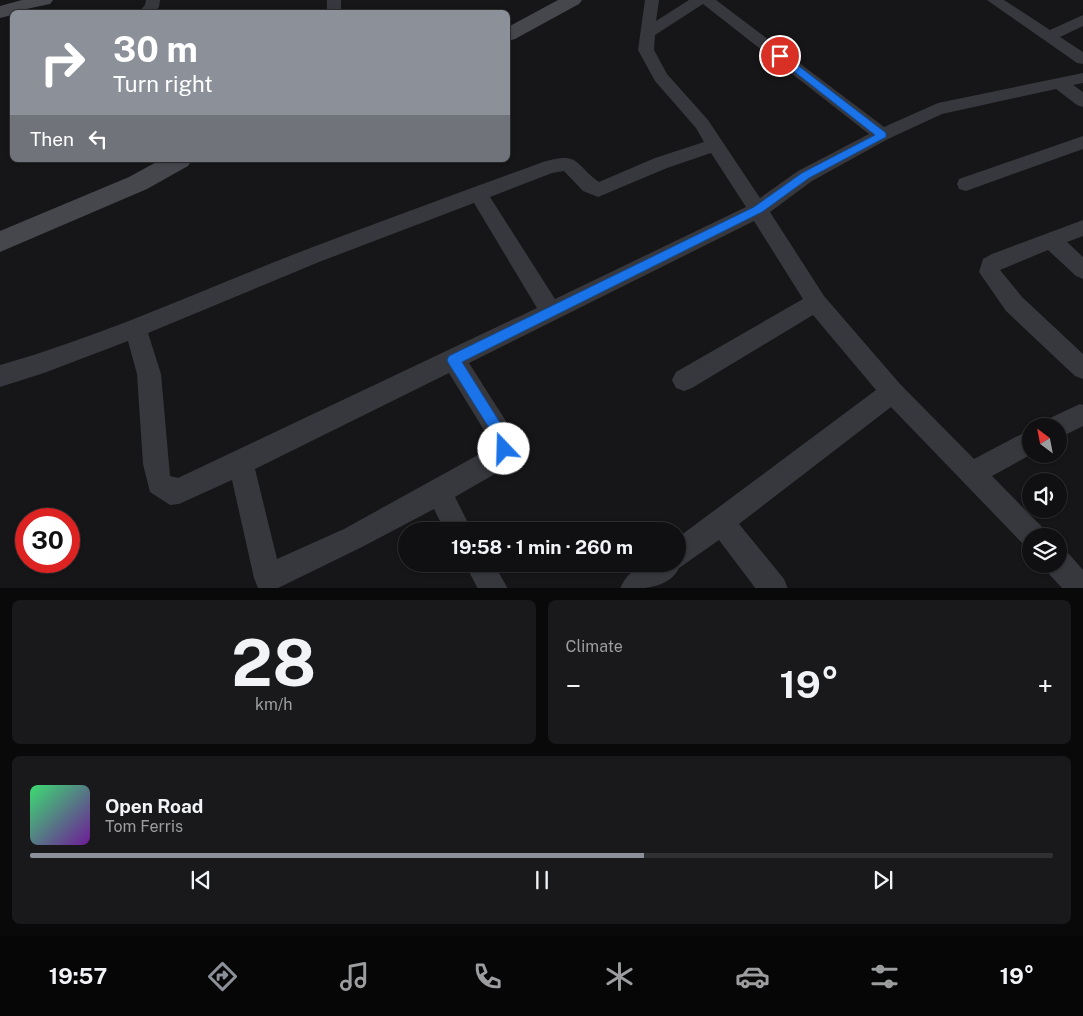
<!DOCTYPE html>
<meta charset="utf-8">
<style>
:root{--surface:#101012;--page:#19191b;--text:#f1f3f6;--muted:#9c9d9f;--line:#303032;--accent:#8c9099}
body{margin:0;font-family:"Public Sans",sans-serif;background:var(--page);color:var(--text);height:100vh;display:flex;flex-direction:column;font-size:19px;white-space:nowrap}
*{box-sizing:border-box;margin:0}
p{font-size:16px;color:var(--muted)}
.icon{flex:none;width:28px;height:28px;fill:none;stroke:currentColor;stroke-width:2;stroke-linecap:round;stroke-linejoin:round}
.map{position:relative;height:588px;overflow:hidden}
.sheet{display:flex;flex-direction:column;gap:12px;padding:12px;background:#09090a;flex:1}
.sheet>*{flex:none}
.banner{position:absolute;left:10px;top:10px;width:500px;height:152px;border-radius:8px;box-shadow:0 1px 4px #0004,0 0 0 1px var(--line);background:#8c9099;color:#fff;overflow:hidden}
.needle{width:32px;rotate:328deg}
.buttons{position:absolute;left:1022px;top:418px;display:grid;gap:10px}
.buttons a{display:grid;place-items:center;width:45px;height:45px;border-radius:50%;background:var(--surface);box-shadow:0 1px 4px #0004,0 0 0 1px var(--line);font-size:25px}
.speed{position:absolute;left:15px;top:508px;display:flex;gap:10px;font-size:25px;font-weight:700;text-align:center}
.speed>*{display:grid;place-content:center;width:65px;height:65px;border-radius:50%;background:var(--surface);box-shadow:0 1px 4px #0004,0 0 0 1px var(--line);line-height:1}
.speed .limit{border:8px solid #d22;background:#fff;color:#111}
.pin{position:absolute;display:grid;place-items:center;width:42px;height:42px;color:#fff;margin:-21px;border:2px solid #fff;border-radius:50%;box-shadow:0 1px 5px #0007}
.me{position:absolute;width:55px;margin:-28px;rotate:339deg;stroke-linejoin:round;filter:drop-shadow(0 0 4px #0008)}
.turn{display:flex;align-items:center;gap:18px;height:105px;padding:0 20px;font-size:22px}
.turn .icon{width:65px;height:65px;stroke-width:2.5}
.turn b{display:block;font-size:35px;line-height:42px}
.then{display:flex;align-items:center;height:48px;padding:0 20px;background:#0003;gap:10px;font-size:19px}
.big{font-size:38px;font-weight:700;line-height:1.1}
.sheet .tile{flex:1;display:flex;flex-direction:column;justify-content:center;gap:8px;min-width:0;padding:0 18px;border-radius:8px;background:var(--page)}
.sheet .dial{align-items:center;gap:0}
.dial b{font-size:65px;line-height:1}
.song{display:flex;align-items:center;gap:15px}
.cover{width:60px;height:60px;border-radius:8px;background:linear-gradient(135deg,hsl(140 70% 55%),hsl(280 70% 35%))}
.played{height:5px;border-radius:2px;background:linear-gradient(90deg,var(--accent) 60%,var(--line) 60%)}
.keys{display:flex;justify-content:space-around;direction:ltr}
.heat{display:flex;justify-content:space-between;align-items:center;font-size:28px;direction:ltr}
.sheet .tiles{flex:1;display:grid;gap:12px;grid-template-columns:1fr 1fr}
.tile:last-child{grid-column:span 2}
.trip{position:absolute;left:398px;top:522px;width:288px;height:50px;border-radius:25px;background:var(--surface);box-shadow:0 1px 4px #0004,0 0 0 1px var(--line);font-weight:700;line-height:50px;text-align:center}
.menu{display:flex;height:80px;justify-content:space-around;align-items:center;background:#060607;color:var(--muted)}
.menu .icon{width:35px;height:35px}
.menu .active{color:var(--accent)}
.menu b{font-size:22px;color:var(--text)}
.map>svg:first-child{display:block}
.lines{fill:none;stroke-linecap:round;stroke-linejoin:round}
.street{fill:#37383d;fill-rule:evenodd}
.secondary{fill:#45474d;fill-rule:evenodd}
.route{fill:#1a73e8;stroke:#114b97}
</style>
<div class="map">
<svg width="1083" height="589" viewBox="0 0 1083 589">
<rect width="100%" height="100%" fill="#161618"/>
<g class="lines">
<path class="street" d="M146,0h14l-1,7 -5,5h-15l6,-7z
M327,0h14v12h-14z
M645,0h14l-3,21 33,-21h27l168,127 54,-24 145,-30v10l-10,2 10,7v15l-6,-2 -21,-16 -114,25 -54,25 -76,42 -42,31 54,84 76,88 74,75 57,-30 1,25 -40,22 50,51 4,9h-15v13l-7,-4 -133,-138 -152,117 45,55 4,10h-32l-37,-49 -40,28c-10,21 -38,21 -59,21 11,-27 32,-25 56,-25v-25l200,-149 -63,-75 -121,73 -8,3 -8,-3 -4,-8 4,-8 127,-73 -49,-78 -285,142 42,66 5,20 -11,19 -50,29 17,34h-27l-11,-22 -72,38 -84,41h-20l-4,-10 -22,-98 -53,24 -9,1 -20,-13 -7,-28 -6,-90 -9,-33 -84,32 -44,14v-22c105,-30 204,-76 305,-115 79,-30 159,-59 238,-88 37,-11 31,2 56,20l56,-24 49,-16 -8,-14 -41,-47 -17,-31zM703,4l166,130 -71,37 -38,27 -52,-78 -41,-46 -13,-24 1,-15zM711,153l35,54 -191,92 -65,-102 62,-24 12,-2 19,20 15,6 69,-29zM474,203l63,105 -359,170 -8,-2 -9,-102 -13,-41 171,-71zM449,373l41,67 1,5 -4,5 -143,79 -67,30 -22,-90z
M987,0h17l46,30 33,-15v11l-23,11 23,15v12l-6,-1z
M1083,136v13l-117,42 -7,-2 -2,-5 2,-5z
M1083,220v16l-16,6 16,15v22l-7,-3 -28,-26 -48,20 22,27 61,57v25l-8,-3 -69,-65 -27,-39 4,-13 9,-5z
M1080,404l3,1v21l-24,12v-12h-12l3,-8z
M1059,551l10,3 14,16v19h-20l-14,-15 -4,-10h14z
M465,564h29l14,25h-30z"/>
<path class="secondary" d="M22,0h31l-3,4 -38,8v3l-12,3v-12z
M558,0h24l-3,4 -64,35 -7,2v-14z
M160,160h32l-4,6 -41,23 -147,63v-21l129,-54z"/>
</g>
<path class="route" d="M777,54h6l103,79v4l-77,41 -47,34 -300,150 47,75 2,12 -2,5 -5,2 -5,-2 -3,-15 -47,-75 -2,-4 2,-4 305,-149 48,-34 73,-38 -98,-77z"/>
</svg>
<div class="buttons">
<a><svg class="needle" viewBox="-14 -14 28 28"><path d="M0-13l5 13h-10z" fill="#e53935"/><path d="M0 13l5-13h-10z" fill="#9c9d9f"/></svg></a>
<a><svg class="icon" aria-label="sound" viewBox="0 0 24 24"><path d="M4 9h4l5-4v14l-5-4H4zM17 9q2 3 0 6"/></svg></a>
<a><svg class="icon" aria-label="layers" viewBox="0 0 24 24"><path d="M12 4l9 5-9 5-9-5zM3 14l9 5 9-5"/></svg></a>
</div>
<div class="speed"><div class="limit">30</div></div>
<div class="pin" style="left:780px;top:56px;background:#d93025"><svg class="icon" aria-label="arrive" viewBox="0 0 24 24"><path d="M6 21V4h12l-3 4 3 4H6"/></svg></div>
<svg class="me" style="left:504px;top:449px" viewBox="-20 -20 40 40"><circle r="19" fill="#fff"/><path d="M0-13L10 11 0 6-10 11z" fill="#1a73e8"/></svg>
<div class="trip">19:58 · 1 min · 260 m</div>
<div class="banner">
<div class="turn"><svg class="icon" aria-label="right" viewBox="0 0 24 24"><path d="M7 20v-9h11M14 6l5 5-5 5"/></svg><div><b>30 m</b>Turn right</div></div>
<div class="then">Then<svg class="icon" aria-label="left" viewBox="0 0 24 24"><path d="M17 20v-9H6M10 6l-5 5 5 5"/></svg></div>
</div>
</div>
<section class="sheet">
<div class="tiles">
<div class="tile dial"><b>28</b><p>km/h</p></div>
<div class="tile"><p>Climate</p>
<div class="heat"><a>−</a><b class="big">19°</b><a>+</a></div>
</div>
<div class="tile">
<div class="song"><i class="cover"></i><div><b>Open Road</b><p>Tom Ferris</p></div></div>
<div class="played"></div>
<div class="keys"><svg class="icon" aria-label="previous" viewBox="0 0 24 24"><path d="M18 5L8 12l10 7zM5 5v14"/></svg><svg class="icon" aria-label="pause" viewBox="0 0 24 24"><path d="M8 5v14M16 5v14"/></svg><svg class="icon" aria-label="next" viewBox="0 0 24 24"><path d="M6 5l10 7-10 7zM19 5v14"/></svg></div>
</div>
</div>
</section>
<nav class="menu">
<b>19:57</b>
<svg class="icon active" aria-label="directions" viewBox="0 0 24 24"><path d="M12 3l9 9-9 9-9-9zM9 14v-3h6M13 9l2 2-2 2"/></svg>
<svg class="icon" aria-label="music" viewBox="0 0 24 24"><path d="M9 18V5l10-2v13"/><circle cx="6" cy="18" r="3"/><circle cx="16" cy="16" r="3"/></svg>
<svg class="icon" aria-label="phone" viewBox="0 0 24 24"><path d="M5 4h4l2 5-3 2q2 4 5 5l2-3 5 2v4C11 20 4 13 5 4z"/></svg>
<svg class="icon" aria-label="climate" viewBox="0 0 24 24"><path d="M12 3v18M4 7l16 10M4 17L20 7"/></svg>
<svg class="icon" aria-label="car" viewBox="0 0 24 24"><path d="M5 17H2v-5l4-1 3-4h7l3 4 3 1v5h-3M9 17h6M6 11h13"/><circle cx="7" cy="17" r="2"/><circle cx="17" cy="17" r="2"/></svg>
<svg class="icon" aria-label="filters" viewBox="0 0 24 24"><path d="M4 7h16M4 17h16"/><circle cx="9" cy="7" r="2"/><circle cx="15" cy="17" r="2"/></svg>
<b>19°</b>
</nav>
